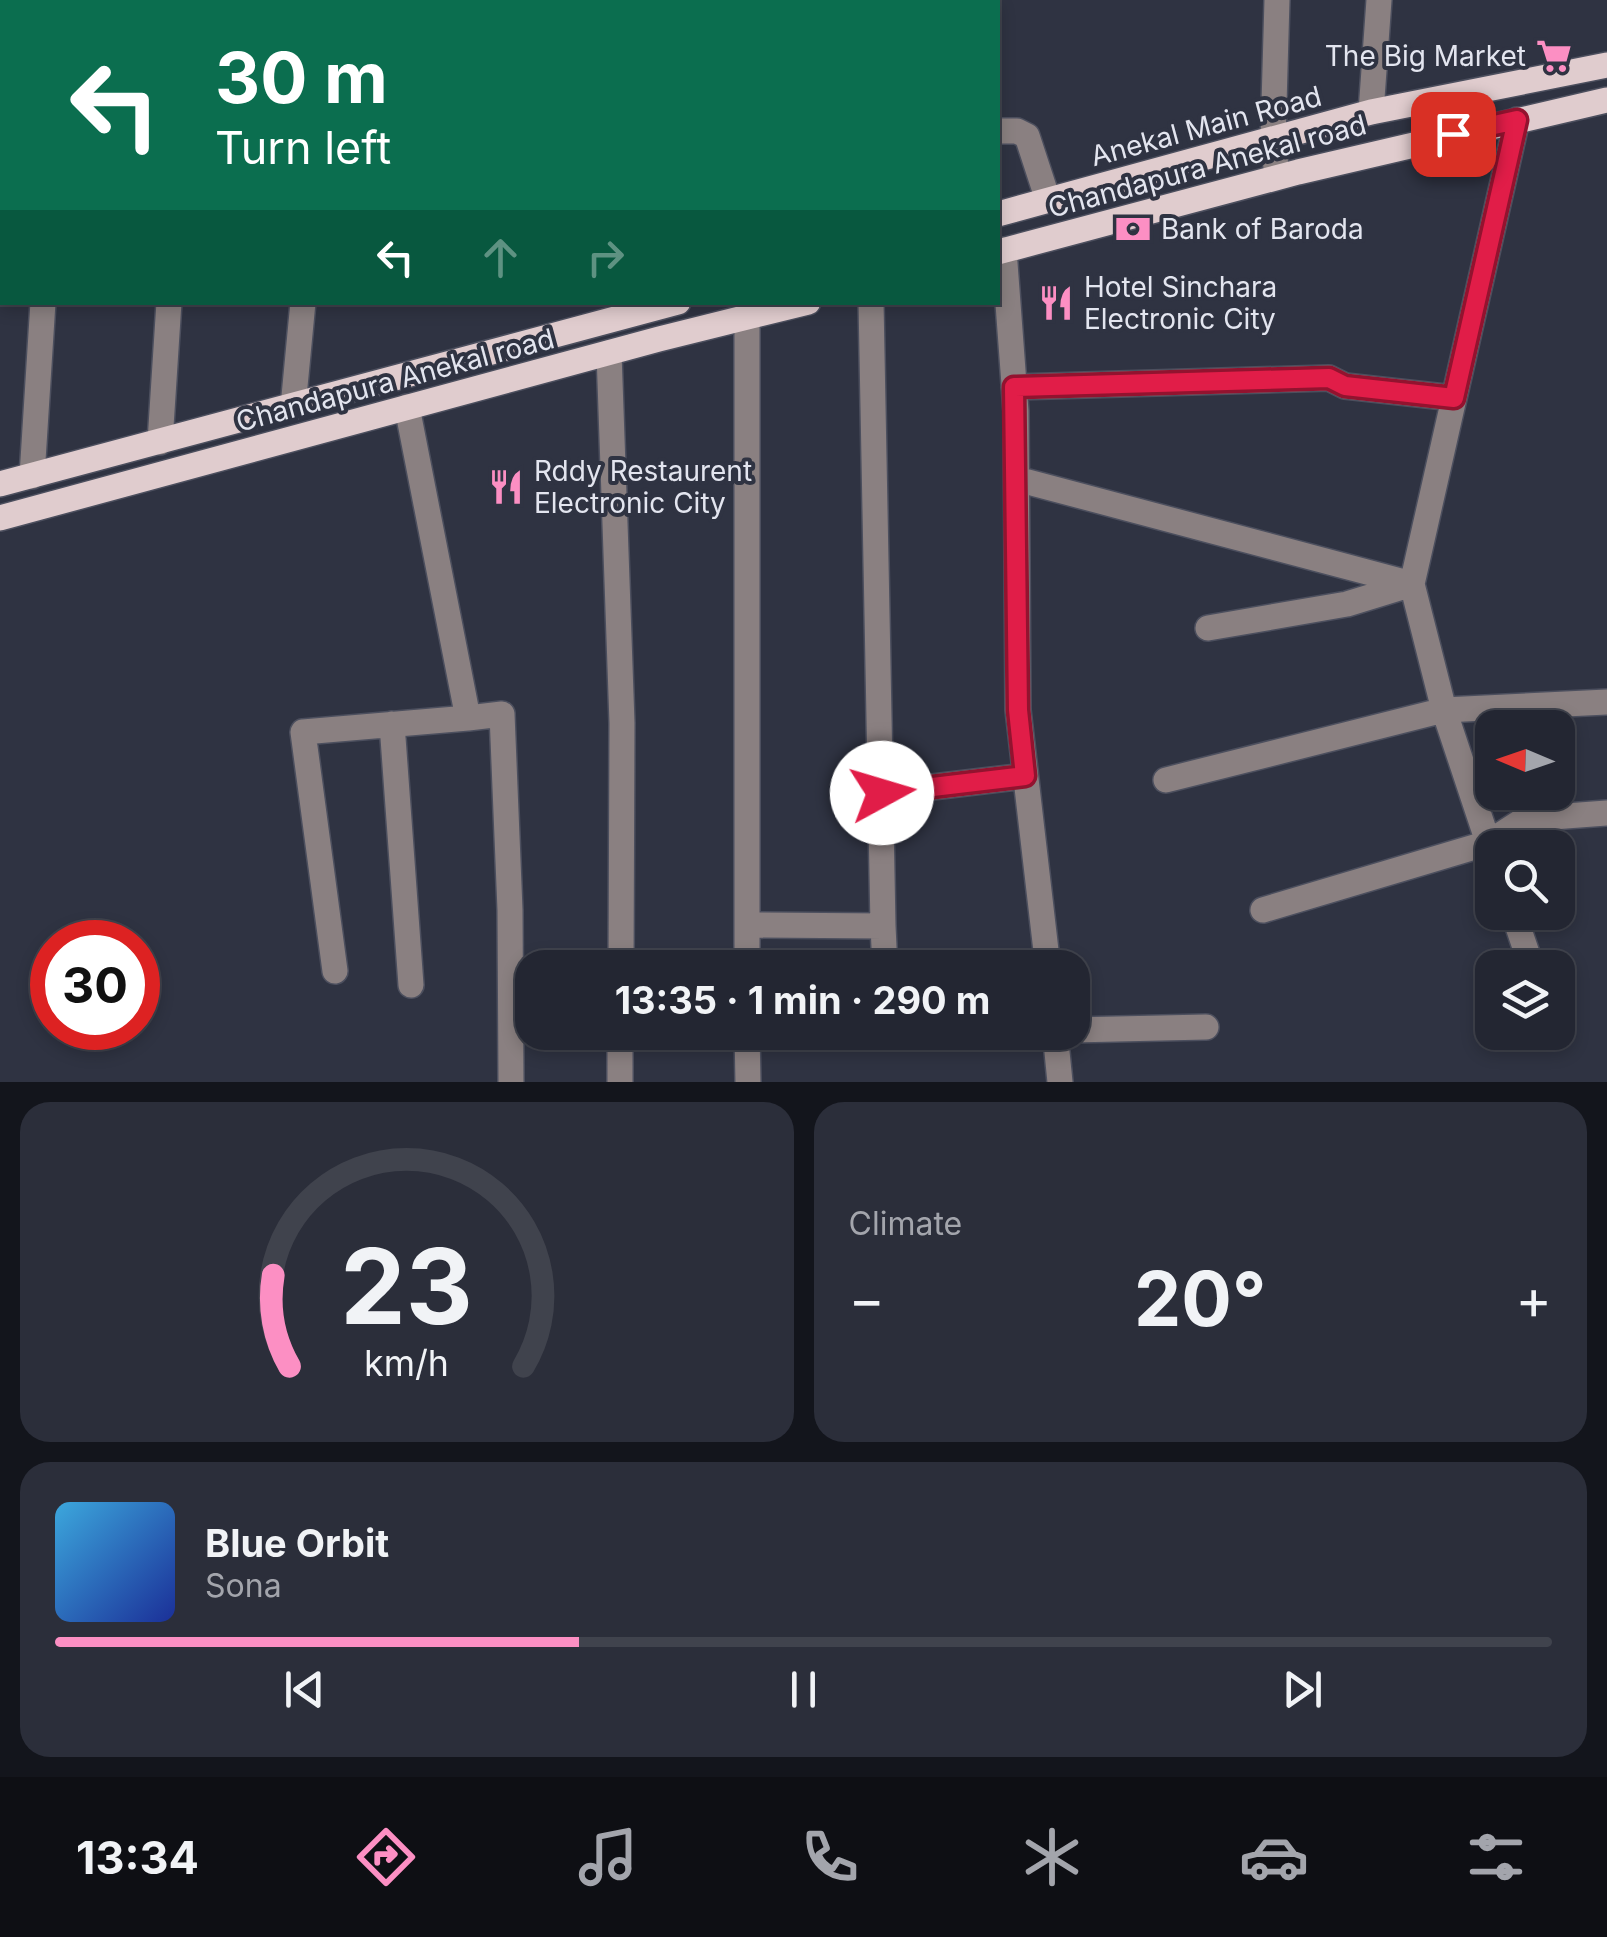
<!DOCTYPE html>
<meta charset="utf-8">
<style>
:root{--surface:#232632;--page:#2b2e3a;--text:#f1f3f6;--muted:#a3a5ac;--line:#40434d;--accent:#fc8fc3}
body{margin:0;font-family:Inter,sans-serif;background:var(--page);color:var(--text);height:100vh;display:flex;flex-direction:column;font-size:38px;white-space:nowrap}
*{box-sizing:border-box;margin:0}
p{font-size:32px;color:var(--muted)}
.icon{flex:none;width:55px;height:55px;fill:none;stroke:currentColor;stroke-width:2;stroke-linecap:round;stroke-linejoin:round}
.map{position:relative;height:1082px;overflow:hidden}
.details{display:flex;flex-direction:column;gap:20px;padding:20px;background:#13151c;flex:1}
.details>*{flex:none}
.banner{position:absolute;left:0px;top:0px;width:1000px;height:305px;box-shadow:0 5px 15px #0003,0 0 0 2px var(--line);background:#0b6e4f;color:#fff;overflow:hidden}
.needle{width:65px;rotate:272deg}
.buttons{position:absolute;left:1475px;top:710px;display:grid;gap:20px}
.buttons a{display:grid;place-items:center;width:100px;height:100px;border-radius:20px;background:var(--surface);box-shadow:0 5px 15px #0003,0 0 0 2px var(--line);font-size:50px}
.speed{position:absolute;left:30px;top:920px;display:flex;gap:20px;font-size:50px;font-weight:700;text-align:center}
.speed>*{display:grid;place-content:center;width:130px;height:130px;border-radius:50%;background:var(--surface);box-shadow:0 5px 15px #0003,0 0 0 2px var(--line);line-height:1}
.speed .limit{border:15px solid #d22;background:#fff;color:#111}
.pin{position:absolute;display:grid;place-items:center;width:85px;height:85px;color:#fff;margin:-42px;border-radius:20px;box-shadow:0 5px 15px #0006}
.me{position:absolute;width:110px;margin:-55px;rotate:84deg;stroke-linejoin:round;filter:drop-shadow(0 0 8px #0008)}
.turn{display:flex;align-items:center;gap:35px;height:210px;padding:0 50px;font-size:45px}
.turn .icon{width:130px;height:130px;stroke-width:2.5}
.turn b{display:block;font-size:70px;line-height:85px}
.lanes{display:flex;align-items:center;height:95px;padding:0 50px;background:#0003;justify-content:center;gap:50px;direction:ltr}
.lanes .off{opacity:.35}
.big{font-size:75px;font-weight:700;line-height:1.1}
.details .widget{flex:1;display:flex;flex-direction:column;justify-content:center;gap:15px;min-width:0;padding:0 35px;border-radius:30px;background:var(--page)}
.details .dial{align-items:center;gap:0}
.dial svg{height:260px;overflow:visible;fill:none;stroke:var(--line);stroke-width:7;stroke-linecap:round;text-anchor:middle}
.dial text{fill:var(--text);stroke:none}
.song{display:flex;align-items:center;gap:30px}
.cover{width:120px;height:120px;border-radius:15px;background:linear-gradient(135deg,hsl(200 70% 55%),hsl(230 70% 35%))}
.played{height:10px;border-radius:5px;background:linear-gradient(90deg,var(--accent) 35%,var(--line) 35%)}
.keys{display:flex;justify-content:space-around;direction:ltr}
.heat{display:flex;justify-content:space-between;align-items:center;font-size:55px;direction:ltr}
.details .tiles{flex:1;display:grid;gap:20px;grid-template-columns:1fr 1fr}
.widget:last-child{grid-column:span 2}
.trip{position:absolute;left:515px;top:950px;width:575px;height:100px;border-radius:30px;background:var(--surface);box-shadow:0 5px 15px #0003,0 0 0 2px var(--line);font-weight:700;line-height:100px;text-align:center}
.dock{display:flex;height:160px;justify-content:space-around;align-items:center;background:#0e0f14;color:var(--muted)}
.dock .icon{width:70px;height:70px}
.dock .on{color:var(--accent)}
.dock b{font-size:45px;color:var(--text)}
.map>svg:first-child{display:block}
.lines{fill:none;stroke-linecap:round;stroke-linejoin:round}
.minor-casing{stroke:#4c4f5e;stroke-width:28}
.major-casing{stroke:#4c4f5e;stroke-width:28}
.minor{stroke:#8a8081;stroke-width:25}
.major{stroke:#e0ccce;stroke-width:25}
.route-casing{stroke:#92132f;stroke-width:25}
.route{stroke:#e11d48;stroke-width:18}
.labels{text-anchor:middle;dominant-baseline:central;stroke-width:8;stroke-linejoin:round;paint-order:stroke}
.poi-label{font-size:28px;fill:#e3e5ef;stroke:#2f3342;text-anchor:start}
.street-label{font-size:28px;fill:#e3e5ef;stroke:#2f3342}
</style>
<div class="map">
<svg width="1607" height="1082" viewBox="0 0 1607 1082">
<rect width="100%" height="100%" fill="#2f3342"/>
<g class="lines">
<defs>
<path id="minor" d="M988,0v2
M1277,0l-4,139 4,38
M65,2l1,-2
M196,2v-2
M333,2v-2
M600,2l1,-2
M926,2v-2
M1371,112l8,-112
M998,131h19l10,5 21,64
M1004,250l12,161 2,299 30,258
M747,320v648
M609,353l13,370 -1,245
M1014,387l315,-9 16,8 109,12
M293,407l10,-105
M407,407l61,311 34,-4 8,196 1,172
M160,442l9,-140
M32,476l11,-174
M1017,479l395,105
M1208,628l139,-24 65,-20
M392,724l19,261
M1166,780l278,-70 163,-8
M882,793l143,-17
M1492,854l-48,-144 -32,-126 105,-464
M1263,910l225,-67 37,-24 82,-6
M1513,912l19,56
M747,925l136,1 -12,-624
M883,926l2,42
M335,971l-32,-239 165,-14
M1072,1030l134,-3
M747,1032l1,50
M890,1032h93
M1055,1032l5,50
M620,1082v-50"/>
<path id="major" d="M998,214l373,-102 236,-47
M998,252l300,-80 309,-72
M0,484l678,-182
M0,518l659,-179 149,-37"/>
</defs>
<use href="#minor" class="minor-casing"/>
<use href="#major" class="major-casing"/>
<use href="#minor" class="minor"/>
<use href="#major" class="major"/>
</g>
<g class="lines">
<defs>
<path id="route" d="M882,793l143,-17 -7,-66 -4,-323 315,-9 16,8 109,12 63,-278 -64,14"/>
</defs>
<use href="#route" class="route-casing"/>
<use href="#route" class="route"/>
</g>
<defs>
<symbol id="supermarket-bare" viewBox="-9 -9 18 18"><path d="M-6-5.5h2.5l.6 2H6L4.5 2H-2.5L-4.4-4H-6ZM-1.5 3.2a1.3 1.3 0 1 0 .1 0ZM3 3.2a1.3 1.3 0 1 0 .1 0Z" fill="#fc8fc3" stroke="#2f3342" stroke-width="2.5" paint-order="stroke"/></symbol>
<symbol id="bank-bare" viewBox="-9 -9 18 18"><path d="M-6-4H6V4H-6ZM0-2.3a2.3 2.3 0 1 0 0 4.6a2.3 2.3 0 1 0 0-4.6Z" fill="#fc8fc3" stroke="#2f3342" stroke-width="2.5" paint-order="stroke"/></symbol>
<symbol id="restaurant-bare" viewBox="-9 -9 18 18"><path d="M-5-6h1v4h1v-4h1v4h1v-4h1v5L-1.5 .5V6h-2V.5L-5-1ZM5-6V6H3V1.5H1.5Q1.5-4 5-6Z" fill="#fc8fc3" stroke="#2f3342" stroke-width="2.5" paint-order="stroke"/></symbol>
</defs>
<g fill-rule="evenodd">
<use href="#supermarket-bare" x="1529" y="31" width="50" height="50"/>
<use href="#bank-bare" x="1108" y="204" width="50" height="50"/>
<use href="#restaurant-bare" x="1031" y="278" width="50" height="50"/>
<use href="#restaurant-bare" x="481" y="462" width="50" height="50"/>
</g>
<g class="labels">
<g class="poi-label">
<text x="1526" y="56" text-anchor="end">The Big Market</text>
<text x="1161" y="229">Bank of Baroda</text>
<text x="1084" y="287">Hotel Sinchara<tspan x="1084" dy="32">Electronic City</tspan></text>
<text x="534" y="471">Rddy Restaurent<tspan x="534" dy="32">Electronic City</tspan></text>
</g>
<g class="street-label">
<text transform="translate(1206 126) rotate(-15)">Anekal Main Road</text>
<text transform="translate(1207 166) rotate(-15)">Chandapura Anekal road</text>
<text transform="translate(395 380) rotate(-15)">Chandapura Anekal road</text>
</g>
</g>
</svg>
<div class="buttons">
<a><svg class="needle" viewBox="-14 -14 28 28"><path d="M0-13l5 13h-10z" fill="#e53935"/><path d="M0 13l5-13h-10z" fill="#a3a5ac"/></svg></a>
<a><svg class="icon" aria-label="search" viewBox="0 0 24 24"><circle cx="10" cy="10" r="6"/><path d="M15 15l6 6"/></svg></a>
<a><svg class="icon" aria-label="layers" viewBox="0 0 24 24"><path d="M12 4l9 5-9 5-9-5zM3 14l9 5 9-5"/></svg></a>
</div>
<div class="speed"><div class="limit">30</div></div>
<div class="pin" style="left:1453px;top:134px;background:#d93025"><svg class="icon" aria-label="arrive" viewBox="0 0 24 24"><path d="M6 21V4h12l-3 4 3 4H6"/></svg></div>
<svg class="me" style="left:882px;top:793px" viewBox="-20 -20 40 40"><circle r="19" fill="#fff"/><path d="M0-13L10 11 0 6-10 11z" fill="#e11d48"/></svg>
<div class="trip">13:35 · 1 min · 290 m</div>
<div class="banner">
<div class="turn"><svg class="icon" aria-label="left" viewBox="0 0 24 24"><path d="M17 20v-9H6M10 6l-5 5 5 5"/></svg><div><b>30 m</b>Turn left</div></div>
<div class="lanes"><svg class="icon" aria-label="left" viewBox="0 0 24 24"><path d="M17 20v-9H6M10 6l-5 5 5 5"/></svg><svg class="icon off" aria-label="ahead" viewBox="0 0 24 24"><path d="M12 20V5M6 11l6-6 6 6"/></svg><svg class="icon off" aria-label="right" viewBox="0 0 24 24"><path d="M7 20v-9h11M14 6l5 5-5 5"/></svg></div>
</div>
</div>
<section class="details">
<div class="tiles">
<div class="widget dial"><svg viewBox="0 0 100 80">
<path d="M14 69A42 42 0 1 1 86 69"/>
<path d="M14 69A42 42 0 0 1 9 41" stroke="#fc8fc3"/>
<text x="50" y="56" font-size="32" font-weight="700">23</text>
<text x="50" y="72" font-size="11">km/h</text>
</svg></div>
<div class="widget"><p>Climate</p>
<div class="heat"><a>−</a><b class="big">20°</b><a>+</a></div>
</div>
<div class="widget">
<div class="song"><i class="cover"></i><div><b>Blue Orbit</b><p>Sona</p></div></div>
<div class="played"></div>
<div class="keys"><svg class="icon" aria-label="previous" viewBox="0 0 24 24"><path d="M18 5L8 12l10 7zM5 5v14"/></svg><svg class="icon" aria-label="pause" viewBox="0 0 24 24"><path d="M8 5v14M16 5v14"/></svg><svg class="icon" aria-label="next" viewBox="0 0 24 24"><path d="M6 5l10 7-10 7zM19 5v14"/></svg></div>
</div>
</div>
</section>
<nav class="dock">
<b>13:34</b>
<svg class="icon on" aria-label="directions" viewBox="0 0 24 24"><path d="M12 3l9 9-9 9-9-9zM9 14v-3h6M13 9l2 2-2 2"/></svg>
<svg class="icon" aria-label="music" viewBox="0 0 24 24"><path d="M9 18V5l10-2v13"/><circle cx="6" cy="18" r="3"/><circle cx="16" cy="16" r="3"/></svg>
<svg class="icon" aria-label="phone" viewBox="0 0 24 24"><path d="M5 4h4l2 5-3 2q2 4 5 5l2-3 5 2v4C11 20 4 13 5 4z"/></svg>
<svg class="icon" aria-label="climate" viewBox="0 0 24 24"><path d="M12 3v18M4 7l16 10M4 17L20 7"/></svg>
<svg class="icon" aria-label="car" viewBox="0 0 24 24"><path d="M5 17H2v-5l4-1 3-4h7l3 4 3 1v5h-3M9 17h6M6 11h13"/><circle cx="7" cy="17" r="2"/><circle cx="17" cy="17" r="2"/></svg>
<svg class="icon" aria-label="filters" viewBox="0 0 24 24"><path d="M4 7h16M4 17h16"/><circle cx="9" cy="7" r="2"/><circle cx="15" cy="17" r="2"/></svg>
</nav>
